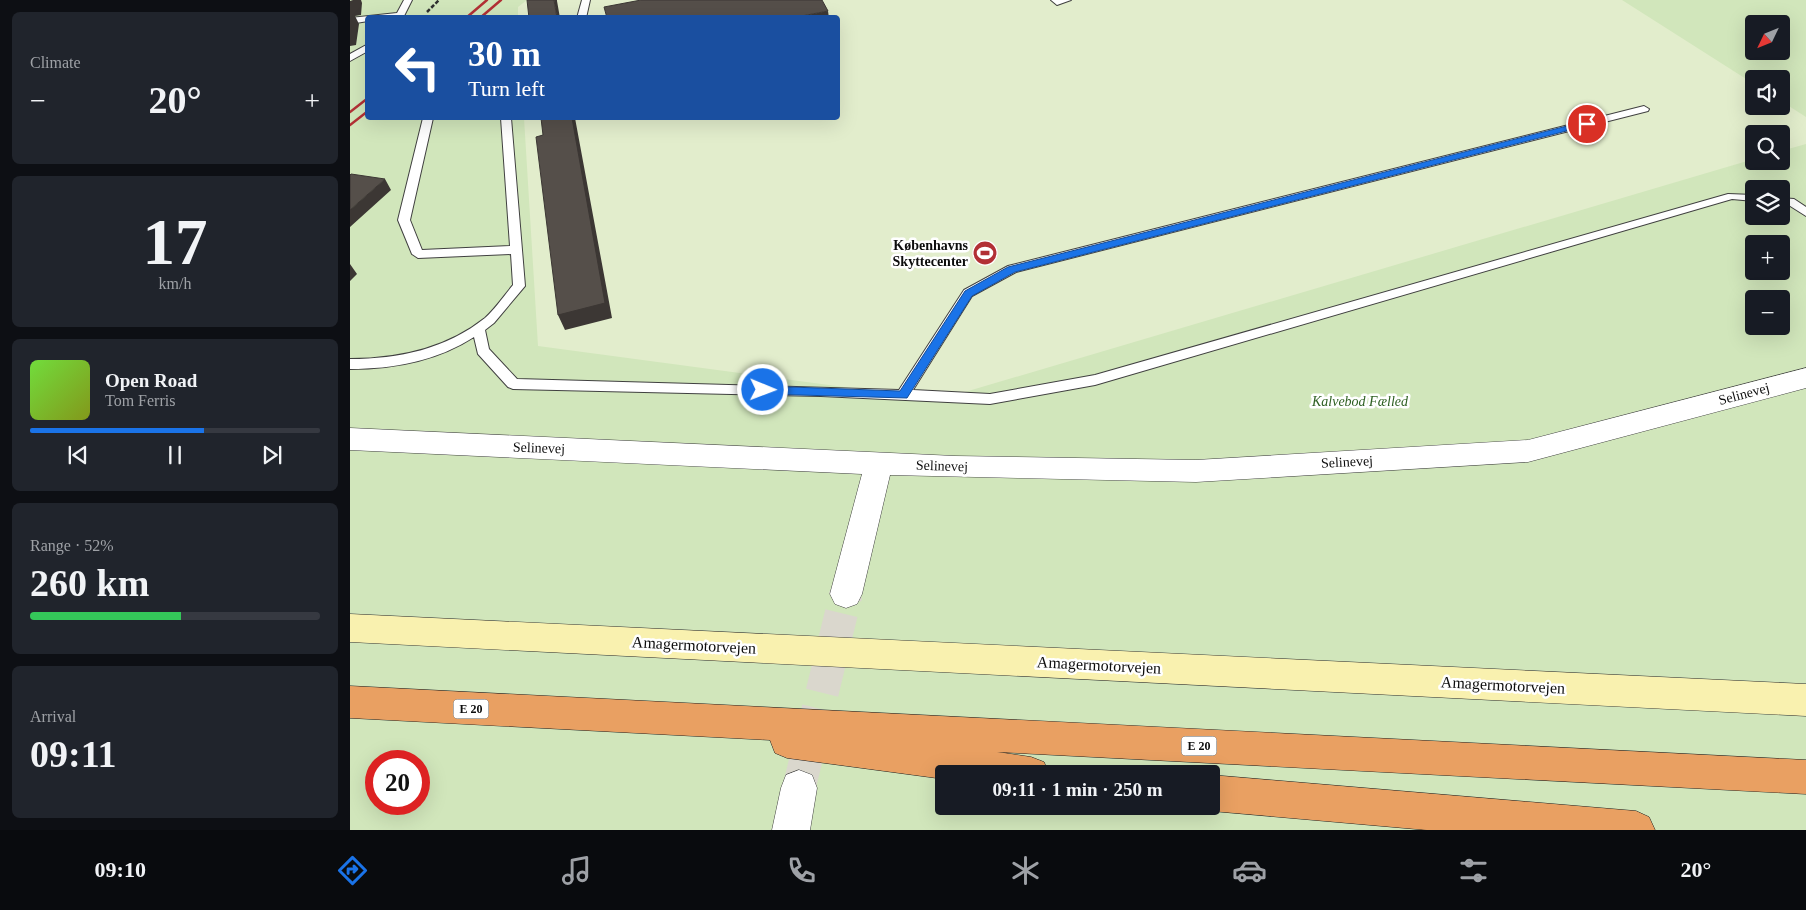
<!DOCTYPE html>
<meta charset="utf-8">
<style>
:root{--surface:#171b24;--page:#20242c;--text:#f1f3f6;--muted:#9ea1a6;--line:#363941;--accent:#1a73e8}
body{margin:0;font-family:Georgia,serif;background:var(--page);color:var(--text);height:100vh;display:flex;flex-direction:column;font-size:19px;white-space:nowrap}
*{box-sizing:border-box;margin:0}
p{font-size:16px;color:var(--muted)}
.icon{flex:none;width:28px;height:28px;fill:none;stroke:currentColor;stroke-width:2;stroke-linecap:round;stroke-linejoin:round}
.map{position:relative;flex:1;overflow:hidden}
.sheet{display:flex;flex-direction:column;gap:12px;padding:12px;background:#0d0f14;width:350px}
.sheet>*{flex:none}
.top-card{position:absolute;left:15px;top:15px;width:475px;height:105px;border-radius:5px;box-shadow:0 5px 20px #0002;background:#1a4fa0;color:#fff;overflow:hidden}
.needle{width:32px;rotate:227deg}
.controls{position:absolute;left:1395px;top:15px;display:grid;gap:10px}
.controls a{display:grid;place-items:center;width:45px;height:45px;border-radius:5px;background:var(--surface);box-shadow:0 5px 20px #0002;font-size:25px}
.speed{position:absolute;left:15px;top:750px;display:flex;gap:10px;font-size:25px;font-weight:700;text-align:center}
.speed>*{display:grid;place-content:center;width:65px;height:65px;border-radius:50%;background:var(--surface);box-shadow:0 5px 20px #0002;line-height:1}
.speed .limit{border:8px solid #d22;background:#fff;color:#111}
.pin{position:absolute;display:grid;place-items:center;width:42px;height:42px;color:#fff;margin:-21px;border:2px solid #fff;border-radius:50%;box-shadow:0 1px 5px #0007}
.me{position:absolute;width:55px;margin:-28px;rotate:91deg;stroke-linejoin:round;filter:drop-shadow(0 0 4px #0008)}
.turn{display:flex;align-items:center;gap:18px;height:105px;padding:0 20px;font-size:22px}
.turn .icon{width:65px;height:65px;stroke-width:2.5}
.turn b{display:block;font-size:35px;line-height:42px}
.big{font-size:38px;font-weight:600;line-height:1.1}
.sheet .card{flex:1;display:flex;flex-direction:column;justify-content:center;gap:8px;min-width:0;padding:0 18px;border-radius:8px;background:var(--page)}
.sheet .dial{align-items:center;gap:0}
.dial b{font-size:65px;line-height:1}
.song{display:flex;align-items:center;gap:15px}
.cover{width:60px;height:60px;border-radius:8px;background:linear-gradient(135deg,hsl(100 70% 55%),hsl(70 70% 35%))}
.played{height:5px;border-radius:2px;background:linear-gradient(90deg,var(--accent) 60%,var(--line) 60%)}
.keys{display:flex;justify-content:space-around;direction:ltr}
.heat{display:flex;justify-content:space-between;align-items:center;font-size:28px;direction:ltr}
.charge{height:8px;border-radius:4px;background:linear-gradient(90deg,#34c759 52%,var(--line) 0)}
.trip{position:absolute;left:585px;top:765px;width:285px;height:50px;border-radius:5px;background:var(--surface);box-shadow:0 5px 20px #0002;font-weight:600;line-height:50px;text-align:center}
.tabs{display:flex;height:80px;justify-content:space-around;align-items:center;background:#090b0e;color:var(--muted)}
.tabs .icon{width:35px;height:35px}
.tabs .on{color:var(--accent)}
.tabs b{font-size:22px;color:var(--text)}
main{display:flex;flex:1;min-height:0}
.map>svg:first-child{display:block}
.green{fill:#d1e6bb;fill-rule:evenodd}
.pitch{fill:#e2edcc}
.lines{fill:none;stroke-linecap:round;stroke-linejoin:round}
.street-tunnel{stroke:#dad7cd;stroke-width:33;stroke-dasharray:33 16;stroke-linecap:butt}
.lane-casing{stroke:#404040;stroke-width:2}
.street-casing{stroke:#404040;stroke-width:1}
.secondary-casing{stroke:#2f2f2f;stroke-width:1}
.highway-casing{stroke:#1e1e1e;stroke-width:1}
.path{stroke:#2f2f2f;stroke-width:2.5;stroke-dasharray:4 2;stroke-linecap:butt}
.lane{fill:#fff;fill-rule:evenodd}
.street{fill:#fff;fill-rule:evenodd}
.secondary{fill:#f9f1af;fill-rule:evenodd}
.highway{fill:#e9a062;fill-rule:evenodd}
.rail{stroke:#b23035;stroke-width:2.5}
.shaded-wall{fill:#3c3734}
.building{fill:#554f4a;stroke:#3c3734}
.route{fill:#1a73e8;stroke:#114b97}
.labels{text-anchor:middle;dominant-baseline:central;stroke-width:5;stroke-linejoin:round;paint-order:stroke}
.shield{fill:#fff;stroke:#565656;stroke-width:1}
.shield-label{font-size:12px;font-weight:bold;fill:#0d0d0d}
.poi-label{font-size:14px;font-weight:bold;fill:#0d0d0d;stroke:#fff;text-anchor:end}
.street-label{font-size:14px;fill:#0d0d0d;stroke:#fff}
.park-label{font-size:14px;font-style:italic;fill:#2f6023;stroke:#fff}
.near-street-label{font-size:16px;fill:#0d0d0d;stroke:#fff}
</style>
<main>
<section class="sheet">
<div class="card"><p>Climate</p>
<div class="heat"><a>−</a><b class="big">20°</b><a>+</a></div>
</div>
<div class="card dial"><b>17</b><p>km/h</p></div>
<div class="card">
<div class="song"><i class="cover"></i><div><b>Open Road</b><p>Tom Ferris</p></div></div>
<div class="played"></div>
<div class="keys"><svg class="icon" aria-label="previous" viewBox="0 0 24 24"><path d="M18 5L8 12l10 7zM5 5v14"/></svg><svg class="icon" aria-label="pause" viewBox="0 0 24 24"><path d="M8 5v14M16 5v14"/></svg><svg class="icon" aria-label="next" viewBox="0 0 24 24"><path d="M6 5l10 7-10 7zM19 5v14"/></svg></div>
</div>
<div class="card"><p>Range · 52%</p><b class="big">260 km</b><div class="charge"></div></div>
<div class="card"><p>Arrival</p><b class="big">09:11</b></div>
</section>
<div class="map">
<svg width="1456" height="830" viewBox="0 0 1456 830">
<rect width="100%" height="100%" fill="#fefbef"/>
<path class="green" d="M0,0h1456v830h-1456zM18,18h470v100h-470zM1404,24h27v27h-27zM1404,79h27v27h-27zM1404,134h27v27h-27zM1404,189h27v27h-27zM1404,244h27v27h-27zM1404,299h27v27h-27zM26,761h43v43h-43zM594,774h267v32h-267z"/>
<path class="pitch" d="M177,0h1095l132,84v22h27v-5l25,16v27l-25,7v-17h-27v25l-806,238 -45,-2 -365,-49 -14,-228h314v-100h-320v-11z"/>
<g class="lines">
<path class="street-tunnel" d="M449,788l47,-194"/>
<defs>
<path id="lane" d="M54,0h8l-9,18h-35v3l-18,3v-6l47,-5z
M232,0h8l-4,18h-9z
M701,0h20l-14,5z
M18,44v7l-18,10v-7z
M1294,106l5,3 -1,2 -632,161 -44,24 -59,94 77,4 105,-19 633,-181 26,1v6l-22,-2 -637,186 -105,19 -169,-8 -308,-7 -5,-2 -30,-33 -4,-17c-37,24 -81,32 -124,32v-10c49,0 96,-10 135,-41 10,-9 19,-22 28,-33l-2,-31 -93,4 -6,-4 -14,-34 25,-102h10l-23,102 12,30 88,-4 -9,-128h10l14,168 -31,37 -9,7 4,19 28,30 382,11 65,-100 44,-24z
M1431,198l13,1 12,8v9l-19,-12h-6z"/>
<path id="street" d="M1456,368v20l-278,74 -332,20 -306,-7 -28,119 -5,10 -11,4 -11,-4 -5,-10 32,-120 -512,-24v-22l605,28 241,4 332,-20z
M449,770l13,5 5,13 -7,42h-38l9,-42 5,-13z"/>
<path id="secondary" d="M0,614l1456,70v32l-1456,-74z"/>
<path id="highway" d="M0,686l1456,74v34l-809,-42 34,5 13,5 5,12h-105v5l-157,-21 -12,-5 -5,-13 -420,-22z
M861,775l425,36 13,6 6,13h-228l-216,-19 -11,-5h11z"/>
</defs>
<use href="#lane" class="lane-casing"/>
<use href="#street" class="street-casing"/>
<use href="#secondary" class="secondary-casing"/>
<use href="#highway" class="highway-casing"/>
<path class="path" d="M77,12l12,-12"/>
<use href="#lane" class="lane"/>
<use href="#street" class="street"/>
<use href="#secondary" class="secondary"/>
<use href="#highway" class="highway"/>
<path class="rail" d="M116,18l21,-18
M130,18l21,-18
M0,112l18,-14
M0,125l18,-14"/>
</g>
<path class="shaded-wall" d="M3,0h8l1,3 -1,12 -6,1 4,8 -3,21 -6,1v-45z
M204,0h3v1l3,17h-3z
M478,11l1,7h-38z
M222,118h3l37,200 -47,12 -7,-15z
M35,179l6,11 -41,37v-17z
M0,264l7,10 -7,7z"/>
<path class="building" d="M177,0h27l3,18h-28z
M291,0h181l6,11 -37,7h-184l-3,-11z
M191,118h31l33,185 -47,12 -22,-178 7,-2z
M1,174l34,5 -35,31v-35z"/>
<path class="route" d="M1237,121l4,3 -1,1 -575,147 -43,24 -65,102 -144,-4 -6,-4 6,-4 137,5 65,-100 43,-24z"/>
<defs>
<symbol id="stadium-disc" viewBox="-11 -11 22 22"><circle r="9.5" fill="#b23035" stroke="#fff"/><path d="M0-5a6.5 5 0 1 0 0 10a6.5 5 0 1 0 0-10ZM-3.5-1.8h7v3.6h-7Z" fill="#fff"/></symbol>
</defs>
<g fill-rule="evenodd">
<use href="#stadium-disc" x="621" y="239" width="28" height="28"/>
</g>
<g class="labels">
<g class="shield">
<rect x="103.5" y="699.5" width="35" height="19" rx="4"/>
<rect x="831.5" y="736.5" width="35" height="19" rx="4"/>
</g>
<g class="shield-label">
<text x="121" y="709">E 20</text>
<text x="849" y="746">E 20</text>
</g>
<g class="poi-label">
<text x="618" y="245">Københavns<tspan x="618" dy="16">Skyttecenter</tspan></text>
</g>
<g class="street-label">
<text transform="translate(1394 394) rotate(-15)">Selinevej</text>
<text transform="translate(189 448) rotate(2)">Selinevej</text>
<text transform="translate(997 462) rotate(-3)">Selinevej</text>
<text transform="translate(592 466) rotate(2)">Selinevej</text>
</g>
<g class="park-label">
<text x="1010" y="401">Kalvebod Fælled</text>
</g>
<g class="near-street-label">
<text transform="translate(344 645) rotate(3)">Amagermotorvejen</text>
<text transform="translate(749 665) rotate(3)">Amagermotorvejen</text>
<text transform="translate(1153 685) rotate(3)">Amagermotorvejen</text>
</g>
</g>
</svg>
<div class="controls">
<a><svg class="needle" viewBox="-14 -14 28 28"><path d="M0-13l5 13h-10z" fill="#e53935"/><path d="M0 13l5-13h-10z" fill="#9ea1a6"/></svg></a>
<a><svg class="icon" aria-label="sound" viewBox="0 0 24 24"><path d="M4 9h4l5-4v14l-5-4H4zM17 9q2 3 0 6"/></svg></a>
<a><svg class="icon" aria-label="search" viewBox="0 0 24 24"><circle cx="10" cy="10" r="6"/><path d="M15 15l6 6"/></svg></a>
<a><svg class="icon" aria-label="layers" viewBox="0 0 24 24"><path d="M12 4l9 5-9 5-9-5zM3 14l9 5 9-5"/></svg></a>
<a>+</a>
<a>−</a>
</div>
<div class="speed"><div class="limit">20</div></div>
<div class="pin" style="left:1237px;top:124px;background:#d93025"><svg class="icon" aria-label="arrive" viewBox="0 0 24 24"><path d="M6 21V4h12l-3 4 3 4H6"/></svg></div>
<svg class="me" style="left:413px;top:390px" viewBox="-20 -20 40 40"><circle r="17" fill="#1a73e8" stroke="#fff" stroke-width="3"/><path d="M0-11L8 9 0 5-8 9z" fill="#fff"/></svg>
<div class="trip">09:11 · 1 min · 250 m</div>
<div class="top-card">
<div class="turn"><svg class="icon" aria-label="left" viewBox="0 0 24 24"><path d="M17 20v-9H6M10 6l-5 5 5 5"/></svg><div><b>30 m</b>Turn left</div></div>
</div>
</div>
</main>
<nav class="tabs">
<b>09:10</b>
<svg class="icon on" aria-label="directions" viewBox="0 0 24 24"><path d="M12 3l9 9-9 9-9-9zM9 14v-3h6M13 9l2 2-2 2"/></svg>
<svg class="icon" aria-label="music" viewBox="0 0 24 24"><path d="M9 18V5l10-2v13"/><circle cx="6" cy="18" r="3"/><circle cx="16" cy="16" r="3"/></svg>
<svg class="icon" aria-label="phone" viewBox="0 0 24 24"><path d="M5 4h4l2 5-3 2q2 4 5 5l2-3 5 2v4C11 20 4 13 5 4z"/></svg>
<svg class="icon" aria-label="climate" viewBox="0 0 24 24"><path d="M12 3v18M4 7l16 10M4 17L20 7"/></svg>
<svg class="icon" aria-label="car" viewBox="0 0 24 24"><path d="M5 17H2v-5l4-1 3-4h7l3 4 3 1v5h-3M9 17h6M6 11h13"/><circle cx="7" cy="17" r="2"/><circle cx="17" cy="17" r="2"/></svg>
<svg class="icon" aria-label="filters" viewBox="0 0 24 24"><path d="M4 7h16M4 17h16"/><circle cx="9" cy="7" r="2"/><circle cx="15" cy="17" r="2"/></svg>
<b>20°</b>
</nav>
